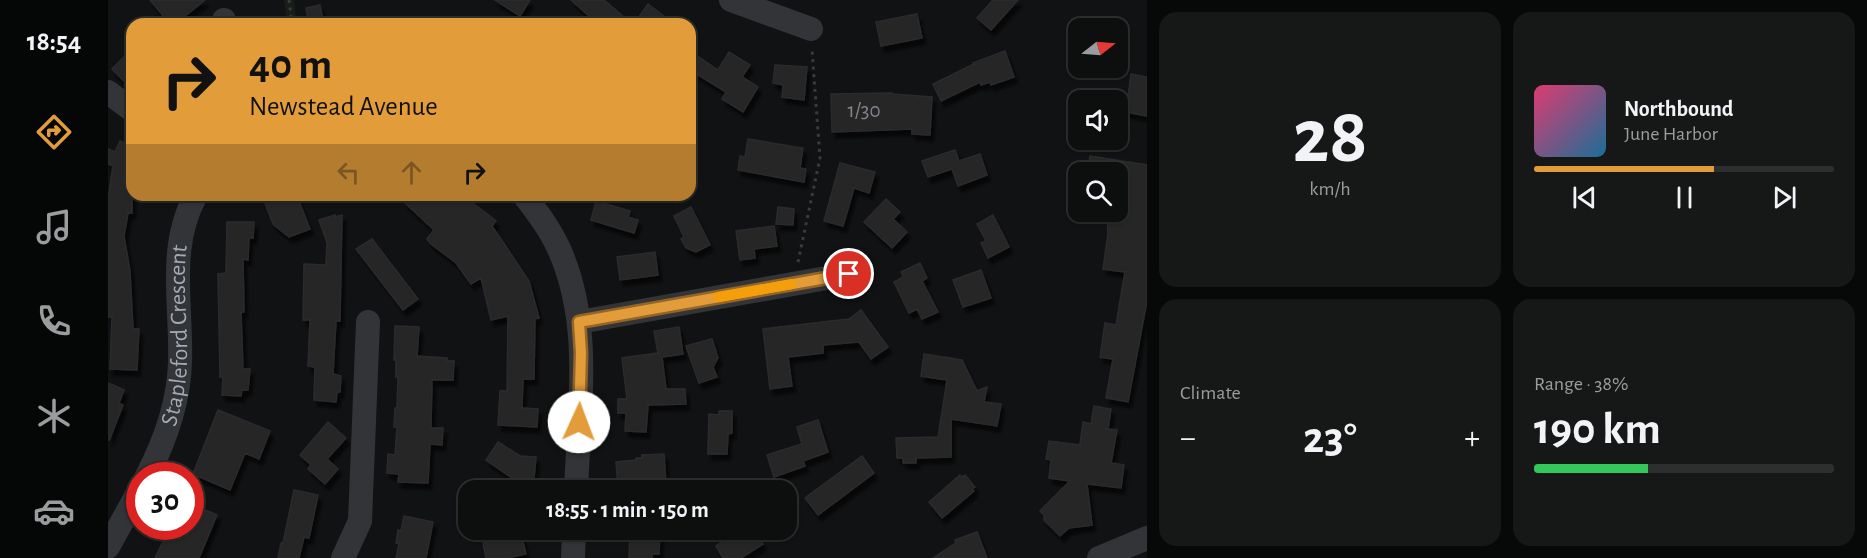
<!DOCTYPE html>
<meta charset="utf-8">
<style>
:root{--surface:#0d0e0e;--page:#161717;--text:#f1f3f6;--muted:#9a9c9e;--line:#2d2e2e;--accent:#e29c3a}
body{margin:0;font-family:"Alegreya Sans",sans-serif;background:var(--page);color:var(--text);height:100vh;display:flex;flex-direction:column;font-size:22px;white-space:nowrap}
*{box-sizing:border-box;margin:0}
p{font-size:20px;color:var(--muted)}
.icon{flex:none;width:33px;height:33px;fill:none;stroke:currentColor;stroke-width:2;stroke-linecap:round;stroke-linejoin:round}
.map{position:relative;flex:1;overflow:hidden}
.side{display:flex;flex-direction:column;gap:12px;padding:12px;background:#070808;width:720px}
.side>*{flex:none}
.hud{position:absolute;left:18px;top:18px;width:570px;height:183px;border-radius:18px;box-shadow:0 2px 4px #0004,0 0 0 2px var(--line);background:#e29c3a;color:#111;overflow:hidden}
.needle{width:39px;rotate:73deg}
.controls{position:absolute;left:960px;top:18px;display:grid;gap:12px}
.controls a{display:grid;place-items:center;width:60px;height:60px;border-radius:12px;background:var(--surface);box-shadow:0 2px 4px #0004,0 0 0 2px var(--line);font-size:30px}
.speed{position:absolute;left:18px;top:462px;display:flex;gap:12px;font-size:30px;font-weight:700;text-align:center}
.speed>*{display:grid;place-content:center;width:78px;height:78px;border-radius:50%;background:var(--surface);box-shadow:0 2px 4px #0004,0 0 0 2px var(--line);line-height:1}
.speed .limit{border:9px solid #d22;background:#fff;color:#111}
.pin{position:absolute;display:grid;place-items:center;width:51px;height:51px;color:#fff;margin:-26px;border:3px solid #fff;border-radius:50%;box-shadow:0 2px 6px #0007}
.me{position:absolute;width:66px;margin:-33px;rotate:2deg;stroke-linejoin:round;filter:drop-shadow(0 0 4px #0008)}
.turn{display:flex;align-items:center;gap:21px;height:126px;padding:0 24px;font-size:27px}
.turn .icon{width:78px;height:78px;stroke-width:2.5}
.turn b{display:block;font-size:42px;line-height:51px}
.lanes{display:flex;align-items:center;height:57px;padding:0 24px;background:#0003;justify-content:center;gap:30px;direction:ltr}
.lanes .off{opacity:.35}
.big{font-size:45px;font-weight:700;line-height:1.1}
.side .widget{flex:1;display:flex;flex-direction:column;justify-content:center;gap:9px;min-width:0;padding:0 21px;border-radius:18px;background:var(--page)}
.side .dial{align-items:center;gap:0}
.dial b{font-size:78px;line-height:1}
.song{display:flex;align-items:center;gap:18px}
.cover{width:72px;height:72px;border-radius:9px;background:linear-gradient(135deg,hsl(340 70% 55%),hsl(200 70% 35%))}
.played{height:6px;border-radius:3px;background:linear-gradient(90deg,var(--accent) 60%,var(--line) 60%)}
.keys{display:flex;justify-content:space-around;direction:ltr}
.heat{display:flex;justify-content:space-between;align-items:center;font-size:33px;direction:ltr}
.charge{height:9px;border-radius:4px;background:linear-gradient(90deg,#34c759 38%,var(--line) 0)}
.side .tiles{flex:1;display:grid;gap:12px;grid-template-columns:repeat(2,1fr)}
.trip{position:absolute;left:350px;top:480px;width:339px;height:60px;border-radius:18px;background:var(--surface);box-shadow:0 2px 4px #0004,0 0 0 2px var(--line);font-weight:700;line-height:60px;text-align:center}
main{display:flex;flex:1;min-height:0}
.tabs{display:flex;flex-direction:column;width:108px;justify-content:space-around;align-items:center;background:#050606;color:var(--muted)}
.tabs .icon{width:42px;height:42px}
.tabs .on{color:var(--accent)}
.tabs b{font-size:27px;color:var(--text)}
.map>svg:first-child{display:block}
.green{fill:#181d18}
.building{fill:#252527;stroke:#2c2c2f;stroke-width:1.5;filter:url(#shadow)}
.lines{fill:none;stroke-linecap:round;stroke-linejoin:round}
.path{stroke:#393b3e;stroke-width:3;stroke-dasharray:3 4.5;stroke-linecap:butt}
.minor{stroke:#333437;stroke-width:24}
.route-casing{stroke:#936526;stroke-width:15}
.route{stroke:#e29c3a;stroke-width:10}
.slow{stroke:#f59e0b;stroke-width:10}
.labels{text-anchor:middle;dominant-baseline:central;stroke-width:6;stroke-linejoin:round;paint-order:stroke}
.number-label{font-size:21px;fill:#84888e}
.street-label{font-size:24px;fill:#a4aab2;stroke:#0d0d0e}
</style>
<main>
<nav class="tabs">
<b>18:54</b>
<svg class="icon on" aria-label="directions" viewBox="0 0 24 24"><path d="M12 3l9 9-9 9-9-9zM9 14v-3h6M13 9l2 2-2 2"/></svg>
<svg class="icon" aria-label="music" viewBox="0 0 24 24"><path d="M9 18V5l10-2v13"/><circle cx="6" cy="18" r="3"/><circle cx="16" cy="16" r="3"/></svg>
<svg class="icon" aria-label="phone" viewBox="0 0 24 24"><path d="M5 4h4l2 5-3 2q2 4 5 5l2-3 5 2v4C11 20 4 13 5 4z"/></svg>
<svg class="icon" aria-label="climate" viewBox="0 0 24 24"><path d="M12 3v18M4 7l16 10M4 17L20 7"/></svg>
<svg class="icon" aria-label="car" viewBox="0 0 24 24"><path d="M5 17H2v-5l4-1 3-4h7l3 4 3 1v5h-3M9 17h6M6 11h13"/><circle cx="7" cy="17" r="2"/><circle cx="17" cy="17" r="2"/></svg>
</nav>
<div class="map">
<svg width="1039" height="558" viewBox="0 0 1039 558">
<defs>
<filter id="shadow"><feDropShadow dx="3.5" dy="6" stdDeviation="1.5" flood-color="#0009"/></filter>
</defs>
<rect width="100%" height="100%" fill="#111213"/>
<path class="green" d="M176,0h10l3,24h-10z"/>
<path class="building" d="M42,0h55l-30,24h-5z
M387,0h35l-10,16z
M463,0h33l28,24h-34z
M885,0h25l-27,30 -14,-12z
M540,4l26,20h-40z
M212,5l3,16 -14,3 -3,-16z
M809,14l5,24 -41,8 -5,-24z
M24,49v26l-7,7 -13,-13z
M582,51l28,19 11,-18 21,13 -8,12 16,10 -15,25 -21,-13 4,-7 -36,-22z
M897,51l9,26 -23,8 -1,-3 -9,3 -1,-3 -39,19 -8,-17 41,-20 -1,-1z
M667,65l32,2 -3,33 -22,-3 1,-12 -10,-2z
M1023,74l16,3v39l-27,-5 2,-14h6z
M784,93v1l40,3 -2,38 -18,-1v-5l-80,3 -1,-38z
M640,139l55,9 -3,20 6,1 -2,13 -66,-12 2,-14 5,1z
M12,141l12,5v67h-4l-4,23 6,35 3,58h6l-2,41 -27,-1 2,-52h-4v-118l5,-33 -5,-2v-15l7,3z
M847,150l4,11 21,-7 7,21 -29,11 -6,-17 -24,8 -6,-16z
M982,156l57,9v136l-19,101 -22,-4 7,-39 -13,-2 5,-34 11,2 9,-53 -22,-3 5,-35 -1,-22h11v-40h-30z
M732,163l35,9 -6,21 -15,-5 -11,38 -19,-5z
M154,195l35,1 13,33 -21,8 -16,-13z
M302,195h52l34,26 -4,5 37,55 10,37 -4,1 -1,60h-11l-1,29 16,1 -1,18 -39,-2 2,-34h7l1,-75 -17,4 -10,-42 -10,6 -15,-21 -25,-19 -4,-5 7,-9 -30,-28z
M778,199l14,13 -7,7 14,13 -15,16 -28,-26z
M488,201l34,10 -2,6 10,3 -4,13 -43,-13z
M583,207l19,38 -14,7 -10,-4 -5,-9 3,-2 -10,-21z
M670,207l16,2 -1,16 -17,-1z
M227,215v2l7,-2 -2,106h-4l-3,53 8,2 -1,16h-3l-1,10 -22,-2 1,-33 -7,-1 2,-46h-7l1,-56 22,1 1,-22 -8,-23z
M885,215l16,32 -21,11 -7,-15 5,-2 -9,-17z
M119,222h27l-1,16h-4l-1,22 -5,-1 1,53h-3l2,57h7l-2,21h-6l-1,6 -19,-1 1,-18h-3l-2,-103 8,-1z
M666,226l3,20 -23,3 1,9 -15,2 -4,-29z
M264,239l46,60 -15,11 -47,-61z
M547,252l3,23 -38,5 -3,-23z
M812,263l7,15 -5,3 16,31 -16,7 -5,-10 -8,4 -15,-31 9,-5 -2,-5z
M873,270l10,28 -28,9 -10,-27z
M753,310l27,37 -17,12 -12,-17 -36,3v8l-35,4 4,29 -22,3 -7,-60 86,-10z
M287,326l24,1 -2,29 30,2v3h7l-1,19h-21l-1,48h12l-1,17 -12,-1 -2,39 -30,-1 1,-8 -12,-1 1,-19 7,1 2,-28h-3l1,-19h2l1,-31h-2v-18l-2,1z
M571,327l4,27 -21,3 4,32h19l1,15 -38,1 -2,27 -21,-1 1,-18h-8v-14h9l-5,-41 36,-5 -4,-22z
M604,339l6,19 -5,9 4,10 -18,6 -13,-37z
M816,354l38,6 15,31 10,-4 -3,15 17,2 -4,22 -46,-7v38l-35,1v5h-13v-5h-6l-1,-20 42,-1 9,-57 -26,-4z
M0,383l16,7 -5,13 4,2 -14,36z
M986,406l17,3 -3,20 9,1 -6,33 13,2 -3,23 -34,-4 5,41 -23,3 -9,8 -16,-16v-5l-4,-4 30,-30 -21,-3 2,-18 -5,-1 3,-18 31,4 3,-23 8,2z
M110,410l52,21 -11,28 -14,-6 -15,37 -37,-16z
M611,411h13v22l-4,1 -1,20h-19l1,-40 10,1z
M710,420l10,32 -25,9 2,5 -31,11 -7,-22 35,-11 -5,-17z
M220,422l18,16 -19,21 11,10 -13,15 -17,-15 3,-4 -11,-10z
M390,442l22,14 16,1 -2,22 -22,-1 -26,-18z
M556,454l2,31h-48l-2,-23 20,-2v-2h6v-3z
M754,456l12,17 -56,42 -13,-17z
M852,475l2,2 3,-2 10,12 -3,2 2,2 -32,27 -13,-16z
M186,490l24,5 -9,43 -5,-1 -5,21h-21l3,-15h2z
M92,508l17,7 -18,43h-44l16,-32h19v-17l8,3z
M296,516l29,6 -7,36h-30l3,-15h-3l2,-13 3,1z
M522,530h30l-1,24h-7v4h-23z
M632,530h14l9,14 -22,14h-18l-7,-12z
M869,532l10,26h-54l23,-15 -1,-3z
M413,534l5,20 -19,4h-21l-3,-15z"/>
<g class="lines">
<path class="path" d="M181,0l3,24
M690,262l22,-104 -8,-108"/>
<g class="minor">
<path d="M623,0l80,29"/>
<path d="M116,20l2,4"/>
<path d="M0,92l24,18"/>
<path d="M416,195c13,17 26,34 35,54 34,75 20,162 17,241"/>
<path d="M471,322l270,-48"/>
<path id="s1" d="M39,476c18,-35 32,-74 33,-114 2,-57 -13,-115 16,-167"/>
<path d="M0,547l32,-58"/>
<path d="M235,558l17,-37 8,-199"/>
<path d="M465,558l1,-28"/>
<path d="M991,558l48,-20"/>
</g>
</g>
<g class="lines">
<defs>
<path id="route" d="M471,422l2,-69 -2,-31 270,-48"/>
</defs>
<use href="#route" class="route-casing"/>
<use href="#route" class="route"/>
<path class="slow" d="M610,297l74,-13"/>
</g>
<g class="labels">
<g class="number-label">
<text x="756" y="110">1/30</text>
</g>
<g class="street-label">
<text stroke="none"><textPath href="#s1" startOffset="146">Stapleford Crescent</textPath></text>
</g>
</g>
</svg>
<div class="controls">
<a><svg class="needle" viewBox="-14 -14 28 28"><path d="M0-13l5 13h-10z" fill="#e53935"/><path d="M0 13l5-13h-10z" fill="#9a9c9e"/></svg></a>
<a><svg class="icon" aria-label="sound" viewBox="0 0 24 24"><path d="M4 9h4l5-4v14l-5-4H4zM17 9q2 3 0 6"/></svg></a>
<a><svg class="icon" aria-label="search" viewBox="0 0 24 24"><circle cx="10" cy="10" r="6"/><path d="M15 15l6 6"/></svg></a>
</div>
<div class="speed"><div class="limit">30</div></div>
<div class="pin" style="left:741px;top:274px;background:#d93025"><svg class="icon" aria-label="arrive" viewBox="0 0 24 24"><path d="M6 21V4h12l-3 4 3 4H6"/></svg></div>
<svg class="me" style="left:471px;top:422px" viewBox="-20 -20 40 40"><circle r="19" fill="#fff"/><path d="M0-13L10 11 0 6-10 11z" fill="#e29c3a"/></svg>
<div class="trip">18:55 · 1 min · 150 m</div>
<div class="hud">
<div class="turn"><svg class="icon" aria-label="right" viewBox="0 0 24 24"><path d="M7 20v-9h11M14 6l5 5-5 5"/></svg><div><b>40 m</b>Newstead Avenue</div></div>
<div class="lanes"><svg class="icon off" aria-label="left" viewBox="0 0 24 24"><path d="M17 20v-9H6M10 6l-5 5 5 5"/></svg><svg class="icon off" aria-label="ahead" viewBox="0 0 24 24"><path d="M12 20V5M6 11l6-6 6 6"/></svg><svg class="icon" aria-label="right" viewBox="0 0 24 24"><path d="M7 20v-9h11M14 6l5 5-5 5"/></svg></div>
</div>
</div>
<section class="side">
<div class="tiles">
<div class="widget dial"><b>28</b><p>km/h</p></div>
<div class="widget">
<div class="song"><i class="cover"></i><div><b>Northbound</b><p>June Harbor</p></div></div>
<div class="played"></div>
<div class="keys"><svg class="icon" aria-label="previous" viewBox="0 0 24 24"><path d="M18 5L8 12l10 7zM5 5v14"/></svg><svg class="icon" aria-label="pause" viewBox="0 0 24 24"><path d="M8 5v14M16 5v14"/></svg><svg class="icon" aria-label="next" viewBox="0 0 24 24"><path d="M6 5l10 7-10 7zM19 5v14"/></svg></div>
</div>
<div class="widget"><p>Climate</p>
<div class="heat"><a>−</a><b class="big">23°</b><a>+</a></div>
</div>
<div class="widget"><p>Range · 38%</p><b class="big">190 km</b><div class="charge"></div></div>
</div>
</section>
</main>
